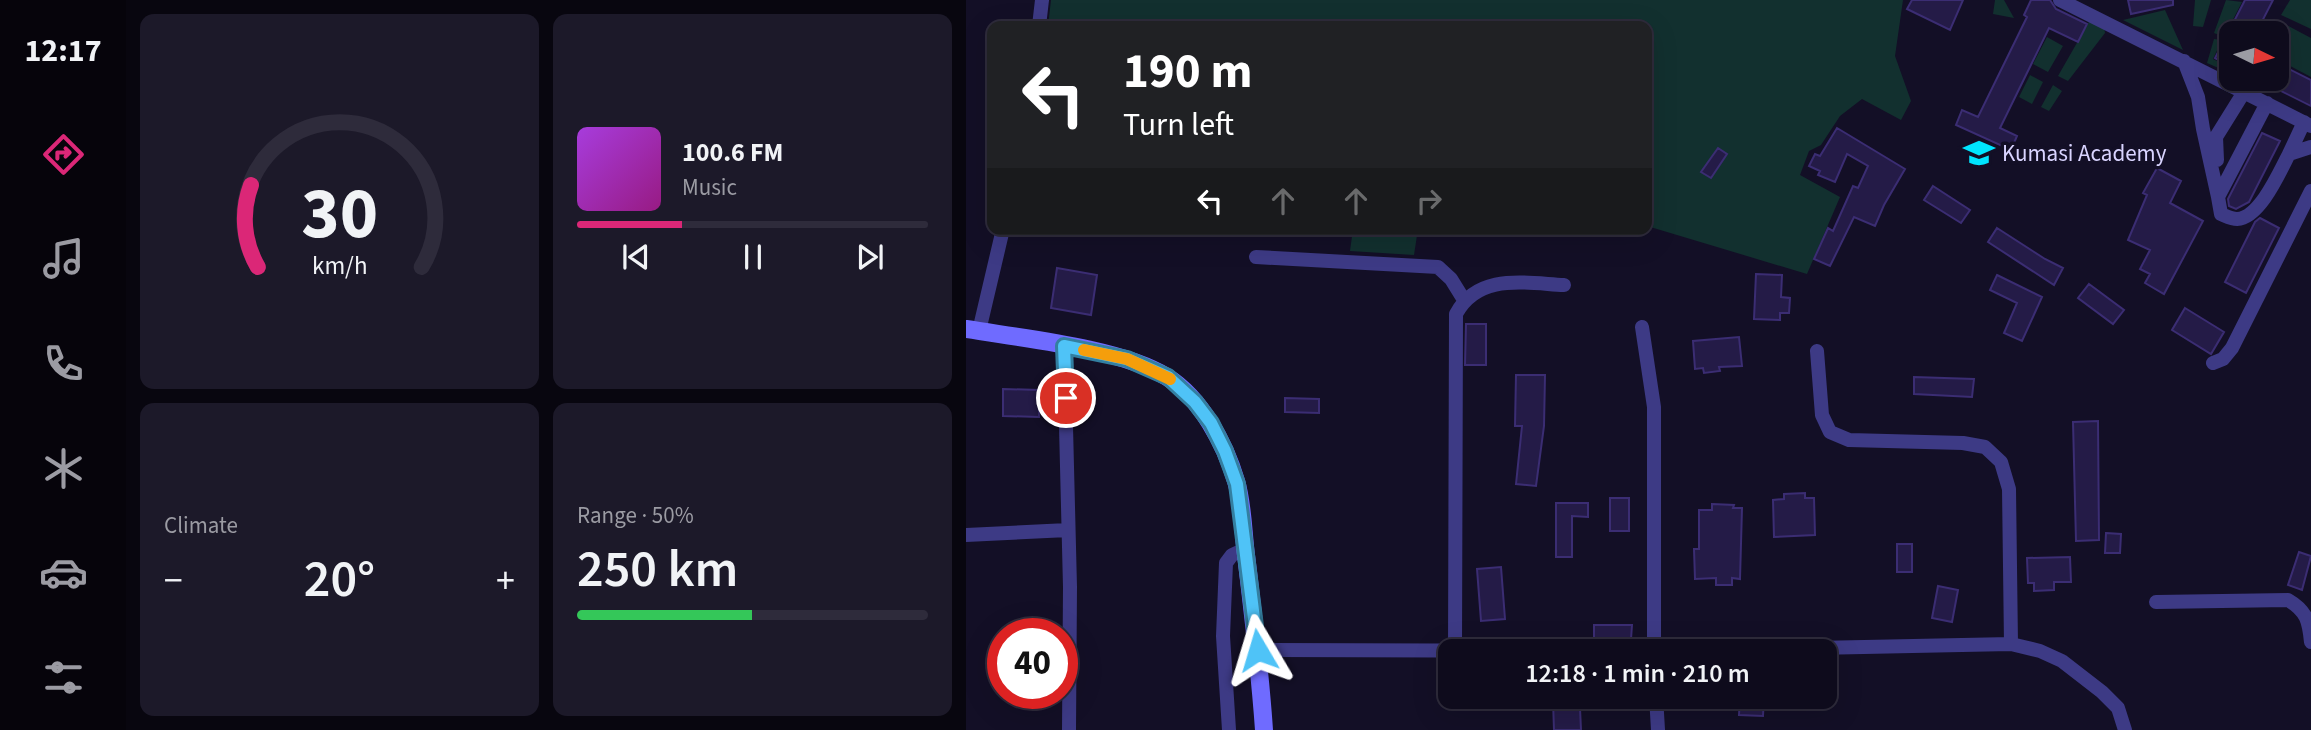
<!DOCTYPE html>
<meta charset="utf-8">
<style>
:root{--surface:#0e0b1c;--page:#1c1929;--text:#f1f3f6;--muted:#9b9ba3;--line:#2e2b3b;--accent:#db2777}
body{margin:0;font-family:"Source Sans 3",sans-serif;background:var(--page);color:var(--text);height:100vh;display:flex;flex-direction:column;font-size:26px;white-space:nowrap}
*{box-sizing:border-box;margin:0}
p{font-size:23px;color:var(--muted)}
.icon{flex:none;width:38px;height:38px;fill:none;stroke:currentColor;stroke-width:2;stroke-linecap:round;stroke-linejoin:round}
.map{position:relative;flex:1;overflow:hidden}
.drawer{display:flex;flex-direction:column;gap:14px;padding:14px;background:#08060f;width:840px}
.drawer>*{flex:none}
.guide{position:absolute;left:21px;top:21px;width:665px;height:214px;border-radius:14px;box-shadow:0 7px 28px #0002,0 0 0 2px var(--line);background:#202124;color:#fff;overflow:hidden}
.needle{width:46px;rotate:95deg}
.buttons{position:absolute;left:1253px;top:21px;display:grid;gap:14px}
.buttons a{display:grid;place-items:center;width:70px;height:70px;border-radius:14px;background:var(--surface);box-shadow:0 7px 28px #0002,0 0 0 2px var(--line);font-size:35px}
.speed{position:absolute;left:21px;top:618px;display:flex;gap:14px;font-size:35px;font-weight:700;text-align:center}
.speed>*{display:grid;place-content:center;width:91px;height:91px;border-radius:50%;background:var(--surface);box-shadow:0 7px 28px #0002,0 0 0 2px var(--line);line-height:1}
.speed .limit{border:10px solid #d22;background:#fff;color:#111}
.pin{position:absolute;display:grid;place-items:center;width:60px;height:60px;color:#fff;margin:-30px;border:4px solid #fff;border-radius:50%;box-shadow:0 2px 7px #0007}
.me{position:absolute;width:77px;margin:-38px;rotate:353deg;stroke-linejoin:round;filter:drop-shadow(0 0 5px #0008)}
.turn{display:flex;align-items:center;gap:24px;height:147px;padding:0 21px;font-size:32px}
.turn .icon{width:91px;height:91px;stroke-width:2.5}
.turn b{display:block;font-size:49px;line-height:60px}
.lanes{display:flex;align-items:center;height:66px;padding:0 21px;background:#0003;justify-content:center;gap:35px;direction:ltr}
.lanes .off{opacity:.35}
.big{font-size:52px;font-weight:600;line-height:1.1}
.drawer .widget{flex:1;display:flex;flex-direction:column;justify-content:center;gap:10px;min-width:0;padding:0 24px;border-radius:14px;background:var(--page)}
.drawer .dial{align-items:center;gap:0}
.dial svg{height:182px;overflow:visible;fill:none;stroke:var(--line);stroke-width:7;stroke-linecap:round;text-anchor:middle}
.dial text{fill:var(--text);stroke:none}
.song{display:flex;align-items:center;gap:21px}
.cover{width:84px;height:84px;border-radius:10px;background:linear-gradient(135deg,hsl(280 70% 55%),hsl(310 70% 35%))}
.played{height:7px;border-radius:4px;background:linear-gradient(90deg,var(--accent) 30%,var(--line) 30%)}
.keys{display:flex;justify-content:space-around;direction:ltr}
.heat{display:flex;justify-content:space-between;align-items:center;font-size:38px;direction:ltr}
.charge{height:10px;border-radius:5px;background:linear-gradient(90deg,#34c759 50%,var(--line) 0)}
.drawer .tiles{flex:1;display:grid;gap:14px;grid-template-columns:repeat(2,1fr)}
.trip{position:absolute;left:472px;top:639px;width:399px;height:70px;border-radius:14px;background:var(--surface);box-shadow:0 7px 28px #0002,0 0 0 2px var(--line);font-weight:600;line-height:70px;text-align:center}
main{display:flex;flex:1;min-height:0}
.menu{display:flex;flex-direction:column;width:126px;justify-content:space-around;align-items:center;background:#06040b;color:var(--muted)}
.menu .icon{width:49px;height:49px}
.menu .active{color:var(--accent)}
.menu b{font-size:32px;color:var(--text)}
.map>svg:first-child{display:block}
.green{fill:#12302f}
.building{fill:#241b47;stroke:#3b2d73;stroke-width:2}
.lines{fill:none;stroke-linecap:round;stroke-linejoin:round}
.street{stroke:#3d3a85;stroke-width:14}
.secondary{stroke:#6f6bff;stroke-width:18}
.route-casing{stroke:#337fa1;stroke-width:18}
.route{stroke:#4fc3f7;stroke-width:12}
.slow{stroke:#f59e0b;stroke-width:12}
.labels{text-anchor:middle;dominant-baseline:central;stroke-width:7;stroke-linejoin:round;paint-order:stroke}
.poi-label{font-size:23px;fill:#d9d4ff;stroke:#130f26;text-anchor:start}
</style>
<main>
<nav class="menu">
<b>12:17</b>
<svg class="icon active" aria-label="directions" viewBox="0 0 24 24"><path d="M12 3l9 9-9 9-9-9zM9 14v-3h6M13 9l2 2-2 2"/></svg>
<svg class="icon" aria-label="music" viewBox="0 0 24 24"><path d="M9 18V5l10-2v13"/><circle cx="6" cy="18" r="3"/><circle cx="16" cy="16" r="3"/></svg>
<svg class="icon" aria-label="phone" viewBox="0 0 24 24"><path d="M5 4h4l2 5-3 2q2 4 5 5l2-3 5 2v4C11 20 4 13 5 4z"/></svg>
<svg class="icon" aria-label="climate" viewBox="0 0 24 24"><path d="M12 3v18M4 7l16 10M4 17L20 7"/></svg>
<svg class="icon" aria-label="car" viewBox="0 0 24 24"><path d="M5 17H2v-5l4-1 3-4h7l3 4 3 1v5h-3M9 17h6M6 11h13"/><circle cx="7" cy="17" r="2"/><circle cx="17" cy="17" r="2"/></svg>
<svg class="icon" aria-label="filters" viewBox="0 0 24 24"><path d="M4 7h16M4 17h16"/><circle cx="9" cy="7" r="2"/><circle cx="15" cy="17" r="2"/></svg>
</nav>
<section class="drawer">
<div class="tiles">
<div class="widget dial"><svg viewBox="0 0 100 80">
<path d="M14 69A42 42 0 1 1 86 69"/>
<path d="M14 69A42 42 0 0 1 11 33" stroke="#db2777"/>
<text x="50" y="56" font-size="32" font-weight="700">30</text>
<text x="50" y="72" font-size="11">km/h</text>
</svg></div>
<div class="widget">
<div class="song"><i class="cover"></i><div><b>100.6 FM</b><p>Music</p></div></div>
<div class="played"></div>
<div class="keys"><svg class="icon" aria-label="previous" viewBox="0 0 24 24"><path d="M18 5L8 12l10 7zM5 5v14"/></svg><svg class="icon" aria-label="pause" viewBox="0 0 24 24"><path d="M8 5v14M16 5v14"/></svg><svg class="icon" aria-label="next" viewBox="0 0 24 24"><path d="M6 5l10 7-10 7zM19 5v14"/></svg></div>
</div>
<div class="widget"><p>Climate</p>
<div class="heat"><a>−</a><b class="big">20°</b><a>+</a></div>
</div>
<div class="widget"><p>Range · 50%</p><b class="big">250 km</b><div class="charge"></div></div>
</div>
</section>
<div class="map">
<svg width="1345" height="730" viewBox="0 0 1345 730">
<rect width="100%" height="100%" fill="#130f26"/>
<path class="green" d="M85,0h852l-8,56 16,45 -10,19 -39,-21 -22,17 -19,29 -12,6 -9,24 40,22 -33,77 -160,-48v-200h-599z
M1029,0h9l10,18 -21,-4z
M1229,0h16l-8,27 -10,-1z
M1260,0l16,2 -18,35 -10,-4z
M1324,0h21v29l-30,-14z
M1199,10l18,40 -60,-30z
M1124,20l14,7 1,6 -37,48 -10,-5z
M1311,20l34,18v39l-34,-18v-26h-8z
M1081,37l16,9 -15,26 -15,-8z
M1248,39l8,1 -9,19 12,6 -2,5 -16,-7z
M1064,75l13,7 -11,22 -13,-7z
M1087,85l9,6 -13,20 -8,-4z
M387,229h65l-4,26 -64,-4z"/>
<path class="building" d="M946,0h51l-13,30 -43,-21z
M1065,0h19l6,9 31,15 -9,18 -29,-14 -49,100 17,8 -6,14 -55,-25 6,-15 16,7 49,-100 -3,-2z
M1162,0h45v5l-42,9z
M1279,0h28l-17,33h-25v34l-16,-9z
M1311,63l34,17v26l-54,-27h20z
M871,128l68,41 -21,36 -9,21 -21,-9 -24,49 -16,-7 14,-31 5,3 20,-45 5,2 10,-22 -21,-12 -12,28 -17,-7 2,-4 -11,-5 6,-12 5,2z
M1296,133l18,8 -31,61 -13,7 -7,-3 -1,-7z
M752,148l9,6 -16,24 -10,-6z
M1191,168l24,13 -11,22 33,18 -39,73 -19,-11 5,-9 -10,-5 10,-19 -22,-10 19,-45 -4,-2z
M967,186l37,24 -9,13 -37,-23z
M1294,218l19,10 -33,65 -21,-11 30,-60z
M1031,228l48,31 18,9 -9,17 -66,-43z
M91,268l40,7 -6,40 -40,-7z
M790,274l26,1 -1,22 9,1 -1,15h-9v7l-26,-1z
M1031,275l45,22 -20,44 -18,-8 13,-30 -27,-13z
M1123,284l35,26 -11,14 -35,-26z
M1219,308l39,24 -13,22 -39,-24z
M500,324h20v41h-21z
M773,337l3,29 -23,1 1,4 -16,2 -1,-5 -8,1 -2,-28z
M550,375h29l-1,51 -8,60 -20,-2 6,-58h-7z
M948,377l60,2 -2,18 -58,-3z
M37,389l36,1v27l-36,-1z
M319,398l34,1v14l-34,-1z
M1132,421l1,119 -23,1 -3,-119z
M839,493v5h9l1,37 -41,2 -1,-37 11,-1v-5z
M644,498h19v33h-19z
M590,503h32v14l-16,-1v41h-16z
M746,504l22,1 -1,3h9l-2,71 -8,-1v7h-16v-7l-21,1 -1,-30h5v-39h13z
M1140,533l15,1 -1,19h-15z
M931,544h15v28h-15z
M1333,552l12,4 -9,34 -14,-5z
M1104,557l1,25h-17v8l-20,1v-8h-6l-1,-25z
M535,567l4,52 -24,2 -4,-52z
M972,586l20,4 -6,32 -20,-4z
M628,625h38l-1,14h-37z
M774,696h24l-1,20 -24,-1z
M587,701h21v7h6l1,22h-27z"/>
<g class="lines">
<path class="street" d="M1094,0l251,126
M73,26l3,-26
M1218,61l14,36 5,32 15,68
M1301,103l-49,94 3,17c5,2 11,5 16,5 23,-1 43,-48 52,-65l22,-7
M1323,154l15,-32
M1251,160l-1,-23 28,-45
M290,257l182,10 13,12 13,21
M676,327l12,80v244
M13,331l24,-102
M98,346l6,241 -1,143
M851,351l5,64 8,17 19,8 114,3 22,4 16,15 8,27 2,155
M1247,363l10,-4 9,-11 79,-157
M0,535l102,-5
M1190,602l132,-2c19,11 21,22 23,42
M292,650l322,1
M489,651l1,-337c22,-41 68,-31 108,-29
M699,651l346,-7 29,7 22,10 40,31 16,16 7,22
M690,696l2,34
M263,730l-6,-94 3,-73 6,-8 13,-6"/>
<path class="secondary" d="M0,329c55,9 155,19 201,48 34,21 58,67 69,104 7,23 7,51 10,74 7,58 14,116 18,175"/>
</g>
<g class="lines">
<defs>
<path id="route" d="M100,398l-2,-52 63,13 41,18 27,25 16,21 14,28 12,33 21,166"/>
</defs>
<use href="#route" class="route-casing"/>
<use href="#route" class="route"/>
<path class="slow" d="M118,350l43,9 43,20"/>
</g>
<defs>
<symbol id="school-bare" viewBox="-9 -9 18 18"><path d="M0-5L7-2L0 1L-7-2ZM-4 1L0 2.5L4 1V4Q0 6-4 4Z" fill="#00e5ff" stroke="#130f26" stroke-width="2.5" paint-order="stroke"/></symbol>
</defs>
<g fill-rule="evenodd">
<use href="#school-bare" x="991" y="131" width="44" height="44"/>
</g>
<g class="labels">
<g class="poi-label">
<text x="1036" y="153">Kumasi Academy</text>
</g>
</g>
</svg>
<div class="buttons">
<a><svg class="needle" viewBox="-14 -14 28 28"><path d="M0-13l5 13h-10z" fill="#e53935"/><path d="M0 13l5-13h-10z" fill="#9b9ba3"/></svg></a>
</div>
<div class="speed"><div class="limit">40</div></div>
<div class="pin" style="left:100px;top:398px;background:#d93025"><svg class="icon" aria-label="arrive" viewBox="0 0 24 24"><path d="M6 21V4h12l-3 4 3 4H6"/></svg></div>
<svg class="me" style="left:292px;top:650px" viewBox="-20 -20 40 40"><path d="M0-17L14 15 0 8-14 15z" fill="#4fc3f7" stroke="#fff" stroke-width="4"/></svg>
<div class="trip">12:18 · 1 min · 210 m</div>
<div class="guide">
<div class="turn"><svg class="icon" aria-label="left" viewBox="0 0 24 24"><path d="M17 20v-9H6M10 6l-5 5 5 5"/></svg><div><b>190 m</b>Turn left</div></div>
<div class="lanes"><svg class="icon" aria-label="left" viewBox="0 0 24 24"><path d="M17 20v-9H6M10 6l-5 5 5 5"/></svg><svg class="icon off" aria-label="ahead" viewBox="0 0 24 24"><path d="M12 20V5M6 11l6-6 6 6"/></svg><svg class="icon off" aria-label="ahead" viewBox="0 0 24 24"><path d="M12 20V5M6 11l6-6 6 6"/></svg><svg class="icon off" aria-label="right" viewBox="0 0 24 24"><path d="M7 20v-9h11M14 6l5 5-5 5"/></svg></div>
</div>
</div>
</main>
